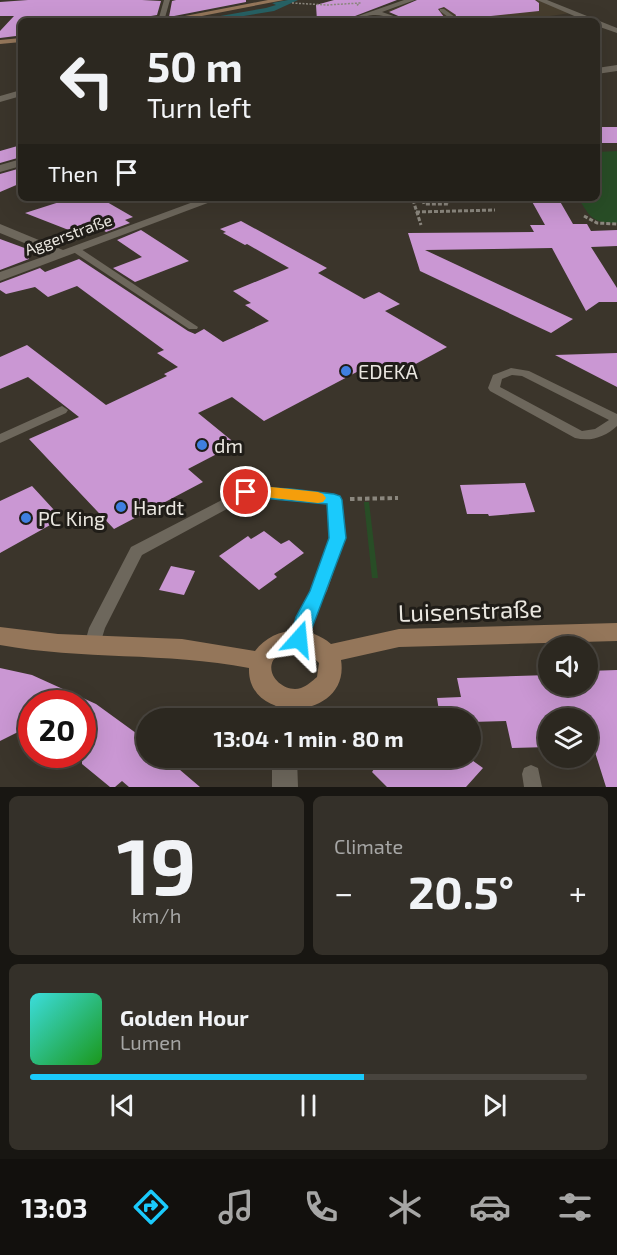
<!DOCTYPE html>
<meta charset="utf-8">
<style>
:root{--surface:#2c2820;--page:#343029;--text:#f1f3f6;--muted:#a6a6a5;--line:#48443e;--accent:#1acafc}
body{margin:0;font-family:"Exo 2",sans-serif;background:var(--page);color:var(--text);height:100vh;display:flex;flex-direction:column;font-size:22px;white-space:nowrap}
*{box-sizing:border-box;margin:0}
p{font-size:20px;color:var(--muted)}
.icon{flex:none;width:33px;height:33px;fill:none;stroke:currentColor;stroke-width:2;stroke-linecap:round;stroke-linejoin:round}
.map{position:relative;height:787px;overflow:hidden}
.sheet{display:flex;flex-direction:column;gap:9px;padding:9px;background:#181612;flex:1}
.sheet>*{flex:none}
.guide{position:absolute;left:18px;top:18px;width:582px;height:183px;border-radius:9px;box-shadow:0 6px 24px #0002,0 0 0 2px var(--line);background:#2c2820;color:var(--text);overflow:hidden}
.tools{position:absolute;left:538px;top:636px;display:grid;gap:12px}
.tools a{display:grid;place-items:center;width:60px;height:60px;border-radius:50%;background:var(--surface);box-shadow:0 6px 24px #0002,0 0 0 2px var(--line);font-size:30px}
.speed{position:absolute;left:18px;top:690px;display:flex;gap:12px;font-size:30px;font-weight:700;text-align:center}
.speed>*{display:grid;place-content:center;width:78px;height:78px;border-radius:50%;background:var(--surface);box-shadow:0 6px 24px #0002,0 0 0 2px var(--line);line-height:1}
.speed .limit{border:9px solid #d22;background:#fff;color:#111}
.pin{position:absolute;display:grid;place-items:center;width:51px;height:51px;color:#fff;margin:-26px;border:3px solid #fff;border-radius:50%;box-shadow:0 2px 6px #0007}
.me{position:absolute;width:66px;margin:-33px;rotate:18deg;stroke-linejoin:round;filter:drop-shadow(0 0 4px #0008)}
.turn{display:flex;align-items:center;gap:21px;height:126px;padding:0 30px;font-size:27px}
.turn .icon{width:78px;height:78px;stroke-width:2.5}
.turn b{display:block;font-size:42px;line-height:51px}
.then{display:flex;align-items:center;height:57px;padding:0 30px;background:#0003;gap:12px;font-size:22px}
.big{font-size:45px;font-weight:700;line-height:1.1}
.sheet .card{flex:1;display:flex;flex-direction:column;justify-content:center;gap:9px;min-width:0;padding:0 21px;border-radius:9px;background:var(--page)}
.sheet .dial{align-items:center;gap:0}
.dial b{font-size:78px;line-height:1}
.song{display:flex;align-items:center;gap:18px}
.cover{width:72px;height:72px;border-radius:9px;background:linear-gradient(135deg,hsl(180 70% 55%),hsl(120 70% 35%))}
.played{height:6px;border-radius:3px;background:linear-gradient(90deg,var(--accent) 60%,var(--line) 60%)}
.keys{display:flex;justify-content:space-around;direction:ltr}
.heat{display:flex;justify-content:space-between;align-items:center;font-size:33px;direction:ltr}
.sheet .tiles{flex:1;display:grid;gap:9px;grid-template-columns:1fr 1fr}
.card:last-child{grid-column:span 2}
.trip{position:absolute;left:136px;top:708px;width:345px;height:60px;border-radius:30px;background:var(--surface);box-shadow:0 6px 24px #0002,0 0 0 2px var(--line);font-weight:700;line-height:60px;text-align:center}
.tabs{display:flex;height:96px;justify-content:space-around;align-items:center;background:#12100d;color:var(--muted)}
.tabs .icon{width:42px;height:42px}
.tabs .current{color:var(--accent)}
.tabs b{font-size:27px;color:var(--text)}
.map>svg:first-child{display:block}
.built{fill:#473e2e}
.green{fill:#284d26}
.water{fill:#276164}
.building{fill:#ca97d3}
.lines{fill:none;stroke-linecap:round;stroke-linejoin:round}
.path-far3{stroke:#8b877e;stroke-width:1.5;stroke-dasharray:2 1.5;stroke-linecap:butt}
.path-far2{stroke:#8b877e;stroke-width:2;stroke-dasharray:3 2;stroke-linecap:butt}
.path-far1{stroke:#8b877e;stroke-width:3;stroke-dasharray:4 2;stroke-linecap:butt}
.path{stroke:#8b877e;stroke-width:4;stroke-dasharray:4.5 3;stroke-linecap:butt}
.service{fill:#6d675c;fill-rule:evenodd}
.minor{fill:#6d675c;fill-rule:evenodd}
.secondary{fill:#94765a;fill-rule:evenodd}
.route{fill:#1acafc;stroke:#1183a4;stroke-width:1.5}
.slow{fill:#f59e0b}
.shop-dot{fill:#3f7fe0;stroke:#201d18;stroke-width:2}
.labels{text-anchor:middle;dominant-baseline:central;stroke-width:6;stroke-linejoin:round;paint-order:stroke}
.far-street-label{font-size:16px;fill:#eae7e0;stroke:#201d18}
.poi-label{font-size:20px;fill:#eae7e0;stroke:#201d18;text-anchor:start}
.near-street-label{font-size:24px;fill:#eae7e0;stroke:#201d18}
</style>
<div class="map">
<svg width="617" height="787" viewBox="0 0 617 787">
<rect width="100%" height="100%" fill="#3b352b"/>
<path class="built" d="M418,0h120l33,13 -56,8h-102l-26,-10z"/>
<path class="green" d="M617,151v72c-25,0 -26,-5 -39,-25h19v-46z
M364,502h5l9,76h-6z"/>
<path class="water" d="M288,0h10l-24,11 -61,10h-21l74,-13 10,-3 -4,-2z"/>
<path class="building" d="M28,0h114l19,1 -4,14 -12,2 -2,4h-122v6l-5,9 -16,2v-7l14,-15h-14v-14z
M176,0h70v2l-77,15 3,-16z
M334,0h63l-55,21h-25l-1,-16z
M417,0h118l4,3v8l-48,5 10,5h-47l2,-6 -12,-8 -6,2 6,8 -3,4h-31l-21,-9z
M597,127h20v16h-20z
M21,145v12l-21,6v-12z
M21,168v15l-21,9v-18z
M72,198h28l33,19 -8,3 5,3 -24,9 -6,-4 -16,8 -59,-23z
M530,198h28l15,26h14l4,7 26,-1v16l-26,1 26,41v14h-18l-13,9 -34,-63 -127,2 148,69 -22,14 -131,-62 -12,-38 126,-1 -4,-7h15z
M241,221l86,47 -9,5 46,26 15,-7 21,12 -15,7 62,36 -48,26 -12,-7 -9,5 -8,-6 -106,56 -32,-24 -34,16 38,31 -48,25 15,13 -89,47 -85,-90 50,-22 -51,-40 -28,12v-32l27,-12 79,60 61,-29 -3,-2 14,-7 -21,-14 7,-3 -87,-64 -29,11 -13,-10 -29,7 -6,-4v-7l40,-15 5,4 34,-13 109,72 7,3 9,-5 19,13 46,-21 -24,-16 6,-2 -18,-12 56,-23 -42,-24 -2,1 -22,-12 3,-1 -6,-3z
M141,230l48,31 -54,21 -22,-14 29,-11 -25,-17z
M0,239l30,11 -1,9 -29,11z
M617,353v34l-62,-32z
M525,483l10,29 -46,4 -1,-2h-21l-7,-29z
M32,486l23,25 -6,3 3,3v7l-52,29v-52z
M264,531l17,13 8,-4 15,13 -30,21 3,3 -18,13 -40,-34 29,-20 3,3z
M171,566l24,5 -11,24 -25,-5z
M0,668l32,7 64,29 51,37v17h19l34,29h-71l-7,-6 -7,6h-5l-28,-23v-60h-50v21l-32,16z
M617,670v117h-11l-18,-57v-12h-39v29l-37,1 -6,-27 -35,1v-4h-31l-3,-20 24,-1 -4,-19 92,-3v11h39v-15z
M362,758h107l14,10 -17,19h-79l-15,-15 2,-3z"/>
<g class="lines">
<path class="path-far3" d="M292,3l35,2 33,-2 -4,3"/>
<path class="path-far2" d="M392,198h3
M412,198l1,4
M422,198l1,4
M447,198l1,4"/>
<path class="path-far1" d="M413,200l8,25
M423,200l1,4h25l-1,-4
M416,212l79,-2
M584,216l13,7 20,1"/>
<path class="path" d="M350,499l48,-1"/>
<path class="service" d="M164,0h6l-6,21h-6z
M440,9h4l11,8 -5,4h-7l5,-4 -8,-6z
M75,246l3,1 120,80 -1,2h-8l-117,-78 -2,-2z
M511,368l18,3 88,43v12c-12,11 -26,16 -42,12l-85,-47 -2,-3 5,-13zM512,375l10,1 87,44 -14,9 -13,2 -82,-44 2,-8z
M62,406l6,4 -2,3 -66,30v-9z
M247,487l43,2 44,6 5,2 2,3 4,38 -18,53 -14,26 -8,27 -6,2 -6,-2 -2,-5 6,-22 14,-26 20,-53 -4,-34 -37,-5 -41,-2 -107,58 -37,73 -7,23 -6,2 -6,-2 -2,-5 5,-18 42,-81z
M531,765l7,3 4,19h-18l-2,-13 2,-6z"/>
<path class="minor" d="M404,0h11l-33,12 26,9c-12,0 -24,-7 -35,-6 -10,1 -18,6 -29,6z
M537,0h10l70,28v5l-20,-7v-5h-11z
M617,65v6l-20,3v-6z
M21,90v6l-21,6v-6z
M21,159v7l-21,6v-7z
M204,198h17l-221,83v-9l51,-18 -51,-21v-9l63,26z
M288,690l8,3 4,7 -2,18h-24l2,-18 4,-7z
M272,758h25l1,29h-26z"/>
<path class="secondary" d="M268,0h16l-108,21h-17z
M21,38v4l-21,2v-4z
M617,623v18l-218,6 -58,13c10,61 -94,66 -92,8 -83,-16 -167,-8 -249,-23v-18l58,7 124,5 73,12c18,-24 53,-27 76,-7l68,-15zM292,648l14,2 13,13 -2,14c-5,4 -10,9 -16,11 -19,6 -42,-19 -22,-34 4,-2 9,-4 13,-6z"/>
</g>
<path class="route" d="M246,487l44,2 44,5 6,2 2,4 4,38 -40,106 -7,2 -6,-2 -3,-5 6,-22 14,-26 19,-53 -2,-34 -86,-8 -2,-4 2,-3z"/>
<path class="slow" d="M271,487l47,5 5,2 3,4 -3,4 -5,1 -53,-6 -2,-4 2,-4z"/>
<g class="shop-dot">
<circle cx="346" cy="371" r="6"/>
<circle cx="202" cy="445" r="6"/>
<circle cx="121" cy="507" r="6"/>
<circle cx="26" cy="518" r="6"/>
</g>
<g class="labels">
<g class="far-street-label">
<text transform="translate(68 234) rotate(-20)">Aggerstraße</text>
</g>
<g class="poi-label">
<text x="358" y="371">EDEKA</text>
<text x="214" y="445">dm</text>
<text x="133" y="507">Hardt</text>
<text x="38" y="518">PC King</text>
</g>
<g class="near-street-label">
<text transform="translate(470 610) rotate(-2)">Luisenstraße</text>
</g>
</g>
</svg>
<div class="tools">
<a><svg class="icon" aria-label="sound" viewBox="0 0 24 24"><path d="M4 9h4l5-4v14l-5-4H4zM17 9q2 3 0 6"/></svg></a>
<a><svg class="icon" aria-label="layers" viewBox="0 0 24 24"><path d="M12 4l9 5-9 5-9-5zM3 14l9 5 9-5"/></svg></a>
</div>
<div class="speed"><div class="limit">20</div></div>
<div class="pin" style="left:246px;top:492px;background:#d93025"><svg class="icon" aria-label="arrive" viewBox="0 0 24 24"><path d="M6 21V4h12l-3 4 3 4H6"/></svg></div>
<svg class="me" style="left:299px;top:639px" viewBox="-20 -20 40 40"><path d="M0-17L14 15 0 8-14 15z" fill="#1acafc" stroke="#fff" stroke-width="4"/></svg>
<div class="trip">13:04 · 1 min · 80 m</div>
<div class="guide">
<div class="turn"><svg class="icon" aria-label="left" viewBox="0 0 24 24"><path d="M17 20v-9H6M10 6l-5 5 5 5"/></svg><div><b>50 m</b>Turn left</div></div>
<div class="then">Then<svg class="icon" aria-label="arrive" viewBox="0 0 24 24"><path d="M6 21V4h12l-3 4 3 4H6"/></svg></div>
</div>
</div>
<section class="sheet">
<div class="tiles">
<div class="card dial"><b>19</b><p>km/h</p></div>
<div class="card"><p>Climate</p>
<div class="heat"><a>−</a><b class="big">20.5°</b><a>+</a></div>
</div>
<div class="card">
<div class="song"><i class="cover"></i><div><b>Golden Hour</b><p>Lumen</p></div></div>
<div class="played"></div>
<div class="keys"><svg class="icon" aria-label="previous" viewBox="0 0 24 24"><path d="M18 5L8 12l10 7zM5 5v14"/></svg><svg class="icon" aria-label="pause" viewBox="0 0 24 24"><path d="M8 5v14M16 5v14"/></svg><svg class="icon" aria-label="next" viewBox="0 0 24 24"><path d="M6 5l10 7-10 7zM19 5v14"/></svg></div>
</div>
</div>
</section>
<nav class="tabs">
<b>13:03</b>
<svg class="icon current" aria-label="directions" viewBox="0 0 24 24"><path d="M12 3l9 9-9 9-9-9zM9 14v-3h6M13 9l2 2-2 2"/></svg>
<svg class="icon" aria-label="music" viewBox="0 0 24 24"><path d="M9 18V5l10-2v13"/><circle cx="6" cy="18" r="3"/><circle cx="16" cy="16" r="3"/></svg>
<svg class="icon" aria-label="phone" viewBox="0 0 24 24"><path d="M5 4h4l2 5-3 2q2 4 5 5l2-3 5 2v4C11 20 4 13 5 4z"/></svg>
<svg class="icon" aria-label="climate" viewBox="0 0 24 24"><path d="M12 3v18M4 7l16 10M4 17L20 7"/></svg>
<svg class="icon" aria-label="car" viewBox="0 0 24 24"><path d="M5 17H2v-5l4-1 3-4h7l3 4 3 1v5h-3M9 17h6M6 11h13"/><circle cx="7" cy="17" r="2"/><circle cx="17" cy="17" r="2"/></svg>
<svg class="icon" aria-label="filters" viewBox="0 0 24 24"><path d="M4 7h16M4 17h16"/><circle cx="9" cy="7" r="2"/><circle cx="15" cy="17" r="2"/></svg>
</nav>
